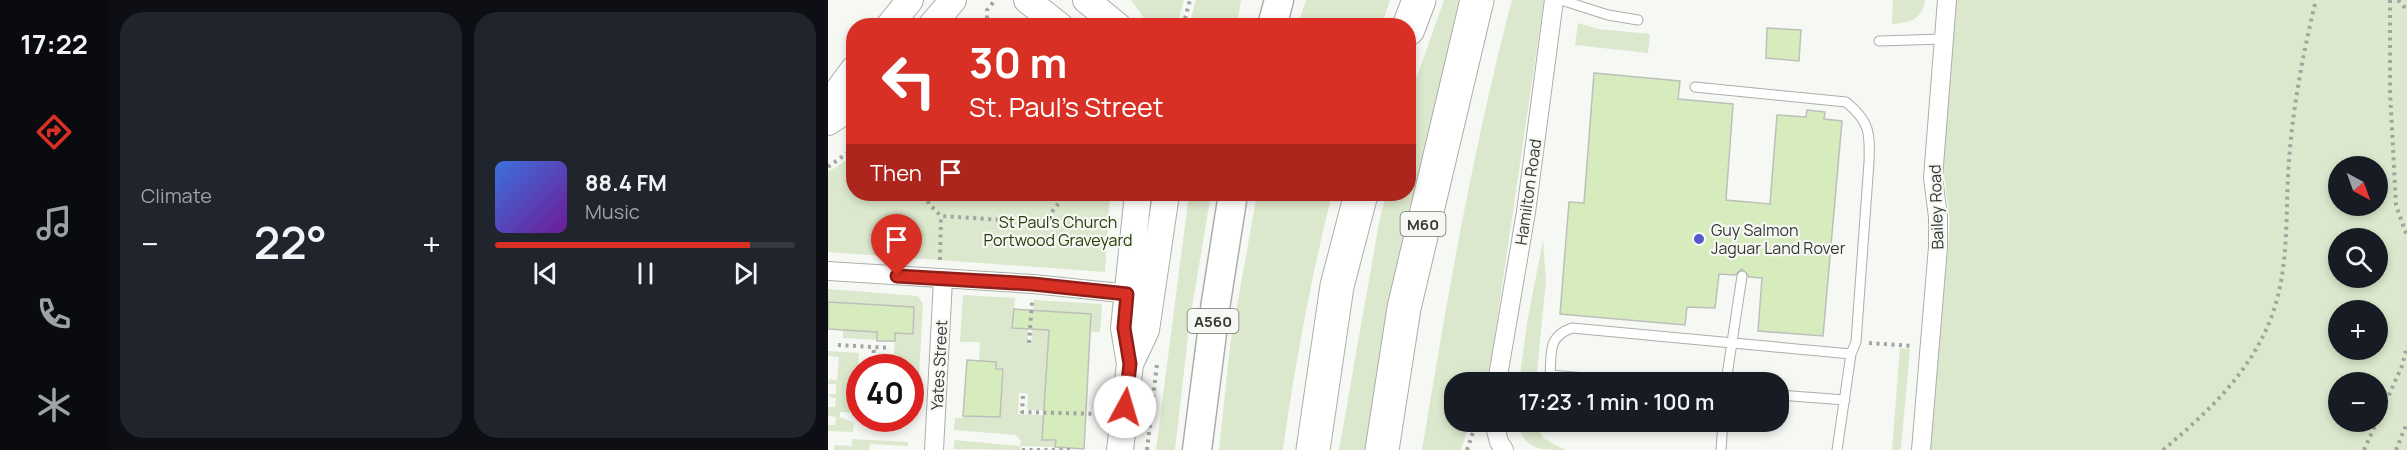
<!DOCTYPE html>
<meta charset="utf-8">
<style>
:root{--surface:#171b24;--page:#20242c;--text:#f1f3f6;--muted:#9ea1a6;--line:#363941;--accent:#d93025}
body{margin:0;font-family:Manrope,sans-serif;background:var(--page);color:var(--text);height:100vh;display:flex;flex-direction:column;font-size:22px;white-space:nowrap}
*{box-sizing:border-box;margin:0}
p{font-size:20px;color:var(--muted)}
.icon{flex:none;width:33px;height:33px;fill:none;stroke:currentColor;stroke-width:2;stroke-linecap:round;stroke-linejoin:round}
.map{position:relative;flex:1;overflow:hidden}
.side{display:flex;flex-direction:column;gap:12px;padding:12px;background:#0d0f14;width:720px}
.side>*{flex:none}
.hud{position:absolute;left:18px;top:18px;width:570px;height:183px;border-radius:24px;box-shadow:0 3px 9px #0003;background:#d93025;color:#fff;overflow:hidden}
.needle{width:39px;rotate:139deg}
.buttons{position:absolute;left:1500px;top:156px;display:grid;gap:12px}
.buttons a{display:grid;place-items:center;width:60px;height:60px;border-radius:50%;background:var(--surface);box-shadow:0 3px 9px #0003;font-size:30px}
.speed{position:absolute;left:18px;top:354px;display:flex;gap:12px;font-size:30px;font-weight:700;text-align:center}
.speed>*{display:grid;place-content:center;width:78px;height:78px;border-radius:50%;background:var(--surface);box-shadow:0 3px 9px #0003;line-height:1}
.speed .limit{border:9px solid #d22;background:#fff;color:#111}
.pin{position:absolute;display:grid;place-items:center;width:51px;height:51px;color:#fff;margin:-62px -26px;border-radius:50% 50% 50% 0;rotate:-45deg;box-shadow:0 0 6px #0007}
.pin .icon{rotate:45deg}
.me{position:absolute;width:66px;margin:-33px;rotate:6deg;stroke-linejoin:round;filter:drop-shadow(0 0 4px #0008)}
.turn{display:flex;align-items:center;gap:21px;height:126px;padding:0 24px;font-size:27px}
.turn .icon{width:78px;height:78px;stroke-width:2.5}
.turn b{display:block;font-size:42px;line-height:51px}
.then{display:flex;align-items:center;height:57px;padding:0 24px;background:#0003;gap:12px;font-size:22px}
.big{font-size:45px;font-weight:600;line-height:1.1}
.side .tile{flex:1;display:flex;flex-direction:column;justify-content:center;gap:9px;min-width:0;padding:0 21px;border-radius:24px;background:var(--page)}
.song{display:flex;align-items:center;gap:18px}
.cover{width:72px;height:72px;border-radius:9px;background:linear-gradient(135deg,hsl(220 70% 55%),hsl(280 70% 35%))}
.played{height:6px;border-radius:3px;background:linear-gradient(90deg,var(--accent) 85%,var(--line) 85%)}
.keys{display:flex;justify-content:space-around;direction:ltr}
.heat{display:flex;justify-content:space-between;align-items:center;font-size:33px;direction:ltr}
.side .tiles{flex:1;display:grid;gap:12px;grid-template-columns:repeat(2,1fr)}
.trip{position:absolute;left:616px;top:372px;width:345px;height:60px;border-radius:24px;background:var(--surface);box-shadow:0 3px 9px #0003;font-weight:600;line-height:60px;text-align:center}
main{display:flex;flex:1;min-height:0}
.menu{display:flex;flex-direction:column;width:108px;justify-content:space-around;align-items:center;background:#090b0e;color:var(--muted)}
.menu .icon{width:42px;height:42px}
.menu .on{color:var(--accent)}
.menu b{font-size:27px;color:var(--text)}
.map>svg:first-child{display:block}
.green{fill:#dce8cd;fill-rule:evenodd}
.building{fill:#d7ecbd;stroke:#bebfbb;stroke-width:1.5}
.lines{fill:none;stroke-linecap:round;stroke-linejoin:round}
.lane-casing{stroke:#acaeaa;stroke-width:11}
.street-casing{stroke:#acaeaa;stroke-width:20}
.secondary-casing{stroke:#acaeaa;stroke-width:28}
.primary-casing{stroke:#acaeaa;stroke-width:31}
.highway-casing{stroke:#acaeaa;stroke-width:35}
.path{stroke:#a2a4a1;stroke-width:4;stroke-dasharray:3 4.5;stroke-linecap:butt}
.lane{stroke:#fff;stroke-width:9}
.street{stroke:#fff;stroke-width:18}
.secondary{stroke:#fff;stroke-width:26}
.primary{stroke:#fff;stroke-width:28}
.highway{stroke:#fff;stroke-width:33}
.route-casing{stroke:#8d1f18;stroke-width:15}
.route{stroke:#d93025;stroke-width:10}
.poi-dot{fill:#5558cf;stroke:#f6f8f4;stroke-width:2}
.labels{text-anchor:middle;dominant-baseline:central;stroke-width:4.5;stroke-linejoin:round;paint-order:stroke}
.shield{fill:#f6f8f4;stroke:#70726f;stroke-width:1.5}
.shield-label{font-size:15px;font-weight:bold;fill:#373836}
.street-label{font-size:16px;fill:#373836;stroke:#f6f8f4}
.park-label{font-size:16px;fill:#2a3b08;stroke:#f6f8f4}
.poi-label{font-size:16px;fill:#373836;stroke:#f6f8f4;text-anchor:start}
</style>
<main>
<nav class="menu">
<b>17:22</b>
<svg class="icon on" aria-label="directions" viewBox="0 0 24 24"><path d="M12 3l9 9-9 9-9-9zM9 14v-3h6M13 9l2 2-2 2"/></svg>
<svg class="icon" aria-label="music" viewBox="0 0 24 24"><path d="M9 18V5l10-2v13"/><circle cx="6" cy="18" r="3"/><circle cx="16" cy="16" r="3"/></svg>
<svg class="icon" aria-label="phone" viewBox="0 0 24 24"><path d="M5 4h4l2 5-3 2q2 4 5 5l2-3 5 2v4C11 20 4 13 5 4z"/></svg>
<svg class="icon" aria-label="climate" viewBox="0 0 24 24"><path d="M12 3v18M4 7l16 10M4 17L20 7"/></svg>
</nav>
<section class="side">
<div class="tiles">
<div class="tile"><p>Climate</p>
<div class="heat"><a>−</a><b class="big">22°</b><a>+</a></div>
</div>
<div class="tile">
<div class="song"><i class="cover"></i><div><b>88.4 FM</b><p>Music</p></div></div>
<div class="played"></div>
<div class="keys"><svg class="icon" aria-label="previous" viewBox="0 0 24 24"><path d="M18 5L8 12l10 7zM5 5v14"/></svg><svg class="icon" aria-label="pause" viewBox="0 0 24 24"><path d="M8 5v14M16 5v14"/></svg><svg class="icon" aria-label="next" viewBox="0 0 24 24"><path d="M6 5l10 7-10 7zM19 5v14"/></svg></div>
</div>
</div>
</section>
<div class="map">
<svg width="1579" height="450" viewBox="0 0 1579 450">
<rect width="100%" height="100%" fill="#f6f8f4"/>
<path class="green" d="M303,0h53l-7,25h-28z
M368,0h45l-4,25h-48z
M478,0h84l-8,25h-84z
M616,0h15l-32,141 -58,309h-30l40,-227 7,-29h22v-92z
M684,0h32l-56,382h-33v40h15l-9,28h-39c25,-151 51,-302 90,-450z
M1065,0h32c-2,19 -15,23 -33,24z
M1128,0h451v450h-477l20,-228 -7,-54zM1510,166h40v40h-40zM1510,238h40v40h-40zM1510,310h40v40h-40zM1510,382h40v40h-40z
M750,23l20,6 52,5 -2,19 -73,-8z
M25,156l1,38h256l-5,78 -277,-20v-80z
M361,194h22l-21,125 -15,131h-19z
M429,194h75c-21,84 -37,169 -49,256h-64l11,-105z
M715,240l3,41 -10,101h-17l8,-59z
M0,289l90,7 5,8 -4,73h-8l-1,-9 -32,-1v-14l16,1 1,-21 18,1 1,-27 -86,-5z
M135,295l52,3 -3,30 16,1v15h3l3,-44 68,4 -2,28h-9v-18l-28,-1 -14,8 -1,18h12l-3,72 -30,-1 1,-16 -9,-1 -1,21 39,2v6l-14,-1 -1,19h14l-1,7 -34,-1 -1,4 -66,-1v-9l66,6 1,-5 -5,-6 -62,-5 1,-12h8l39,-26v-9l-7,-6 8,1 1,-8 -25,-9 1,-19h-20z
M15,330l34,2v8l-34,-2z
M1072,348l10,1 -9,98 -1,3h-8z
M0,351l31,2 -4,60 -15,-1v5l14,6 -1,9 -25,-1v-6h7l1,-8 -8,-1v-9h7l1,-9 -7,-1v-3h7v-10h-8l1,-5 8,1 2,-23 -11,-1z
M689,422h19l7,16 22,12c-27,0 -40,0 -48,-28z
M24,439l56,3v4l-38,-2 -1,6h-35v-5l18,1z"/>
<path class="building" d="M939,28l34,2 -2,31 -33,-3z
M766,73l86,8 -2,18 55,5 -7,96 44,4 7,-89 29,2 1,-7 18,2 -1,7 18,2 -19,215 -65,-5 4,-53 -13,-1 -7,-8 -7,6 -16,-1 -4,34 -28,-1 -2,18 -125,-11 9,-112 15,1z
M0,302l86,5 -1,27 -18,-1v8h-18v-9l-49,-3z
M186,309l77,5 -7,135 -29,-2 1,-7h-14l7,-110 -37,-2z
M139,360l29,2v7h7l-3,48 -37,-1z"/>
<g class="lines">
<defs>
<path id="lane" d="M733,0l47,15 30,5
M1051,41l64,-2
M867,87l151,15c24,20 24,30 23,60l-13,180 -5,12 -14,96
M806,382l-84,-7c2,-23 -3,-38 22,-47l279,26
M898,382l16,-106
M951,395l66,5
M893,450l2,-28"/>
<path id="street" d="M0,271l205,13 107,11
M669,382l29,-170 28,-212
M666,422l5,20 5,8
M106,450l9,-170
M1093,450l17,-203v-30l-5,-39 14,-178"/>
<path id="secondary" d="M199,0l33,26
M258,0l32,26
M61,26l21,-26
M103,26l22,-26
M0,104l26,-35
M0,122l26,-17
M302,364l16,-34 20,-136
M292,450l10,-86 -6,-36 14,-134"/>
<path id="primary" d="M444,26l7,-26
M369,450l19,-148 17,-108"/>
<path id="highway" d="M580,29l11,-29
M485,450l24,-164 24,-92
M554,450l22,-142 73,-308"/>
</defs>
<use href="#lane" class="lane-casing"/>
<use href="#street" class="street-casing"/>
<use href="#secondary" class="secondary-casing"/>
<use href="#primary" class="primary-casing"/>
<use href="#highway" class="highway-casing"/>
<path class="path" d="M1562,0v91l6,114 11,31
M1570,0l9,10
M159,26v-16l8,-10
M355,26l7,-26
M0,167l26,-19
M97,194l4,10 12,12 96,6 10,-4 19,-24
M112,260l1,-44
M201,343l3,-41
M1041,343l43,3
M10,345l52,3
M45,368l1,-21
M195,396l-1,16 78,2
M194,450h51
M319,450l10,-86
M639,450l8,-24
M1335,450c44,-37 87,-77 108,-132 19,-49 14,-105 18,-157 4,-55 14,-108 27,-161
M1536,450l38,-84 5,-20
M1568,450l11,-27"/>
<use href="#lane" class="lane"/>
<use href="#street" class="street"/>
<use href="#secondary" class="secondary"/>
<use href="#primary" class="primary"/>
<use href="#highway" class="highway"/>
</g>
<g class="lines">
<defs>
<path id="route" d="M69,276l136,8 94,10 -3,34 6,36 -5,43"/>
</defs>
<use href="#route" class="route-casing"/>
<use href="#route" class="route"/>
</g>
<circle class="poi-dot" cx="871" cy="239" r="6"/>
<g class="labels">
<g class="shield">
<rect x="572.5" y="212" width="45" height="24" rx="4.5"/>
<rect x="359.5" y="309" width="51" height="24" rx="4.5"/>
</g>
<g class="shield-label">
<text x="595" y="224">M60</text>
<text x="385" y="321">A560</text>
</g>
<g class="street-label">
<text transform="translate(700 192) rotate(-82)">Hamilton Road</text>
<text transform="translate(1108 207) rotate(-92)">Bailey Road</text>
<text transform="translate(111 365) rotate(-87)">Yates Street</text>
</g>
<g class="park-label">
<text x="230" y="222">St Paul's Church<tspan x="230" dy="18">Portwood Graveyard</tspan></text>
</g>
<g class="poi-label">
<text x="883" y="230">Guy Salmon<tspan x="883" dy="18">Jaguar Land Rover</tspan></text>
</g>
</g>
</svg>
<div class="buttons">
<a><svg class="needle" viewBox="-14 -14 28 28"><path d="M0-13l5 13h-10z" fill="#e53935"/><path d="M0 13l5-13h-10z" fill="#9ea1a6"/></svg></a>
<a><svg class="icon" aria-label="search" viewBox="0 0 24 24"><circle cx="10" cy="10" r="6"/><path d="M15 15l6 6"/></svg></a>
<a>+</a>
<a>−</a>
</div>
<div class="speed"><div class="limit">40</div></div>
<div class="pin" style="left:69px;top:276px;background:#d93025"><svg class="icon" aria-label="arrive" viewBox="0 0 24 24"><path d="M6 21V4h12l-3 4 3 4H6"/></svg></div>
<svg class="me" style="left:297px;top:407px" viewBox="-20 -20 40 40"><circle r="19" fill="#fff"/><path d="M0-13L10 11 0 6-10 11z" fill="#d93025"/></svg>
<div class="trip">17:23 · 1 min · 100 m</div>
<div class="hud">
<div class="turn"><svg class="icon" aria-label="left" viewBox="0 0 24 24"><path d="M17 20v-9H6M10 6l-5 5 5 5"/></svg><div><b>30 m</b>St. Paul's Street</div></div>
<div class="then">Then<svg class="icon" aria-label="arrive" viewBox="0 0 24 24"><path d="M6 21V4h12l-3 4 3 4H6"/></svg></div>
</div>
</div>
</main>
